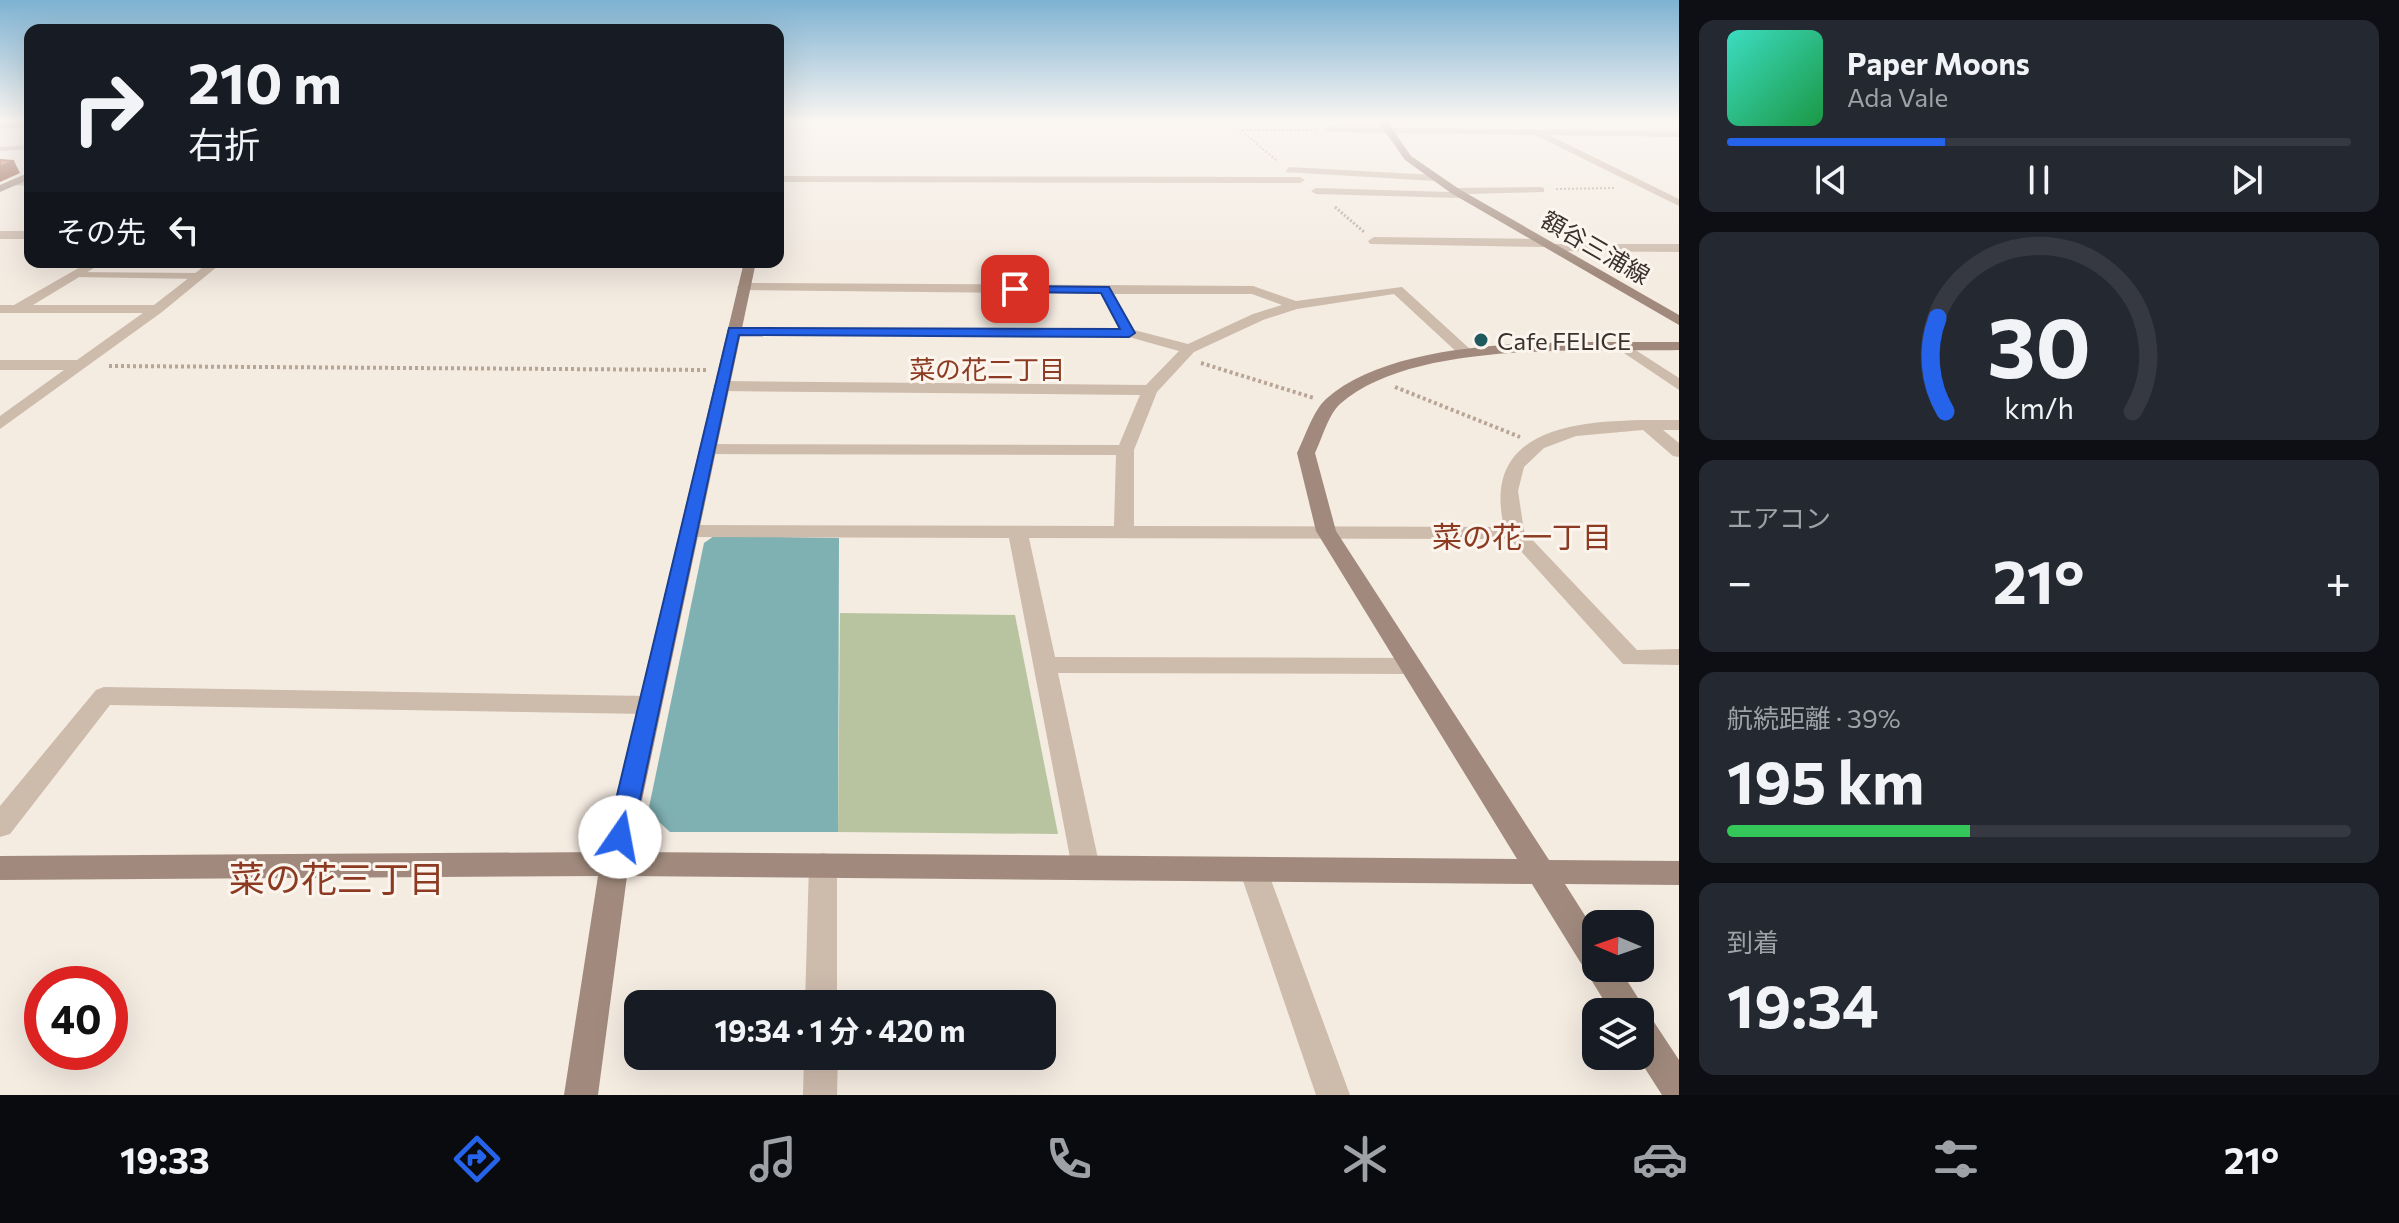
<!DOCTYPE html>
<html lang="ja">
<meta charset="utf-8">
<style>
:root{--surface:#171b24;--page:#242831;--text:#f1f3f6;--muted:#9ea1a6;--line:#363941;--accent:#2563eb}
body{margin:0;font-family:Commissioner,"Noto Sans JP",sans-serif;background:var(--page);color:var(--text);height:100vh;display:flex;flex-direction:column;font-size:30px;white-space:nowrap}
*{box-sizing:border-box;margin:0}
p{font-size:26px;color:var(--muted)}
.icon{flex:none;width:44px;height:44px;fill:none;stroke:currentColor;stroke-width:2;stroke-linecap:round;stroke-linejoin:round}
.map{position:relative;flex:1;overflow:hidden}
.panel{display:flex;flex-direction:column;gap:20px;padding:20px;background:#0d0f14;width:720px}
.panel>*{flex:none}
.hud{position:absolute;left:24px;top:24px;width:760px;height:244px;border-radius:16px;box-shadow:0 8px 32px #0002;background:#171b24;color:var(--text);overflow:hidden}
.needle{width:52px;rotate:272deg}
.fabs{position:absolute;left:1582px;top:910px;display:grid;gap:16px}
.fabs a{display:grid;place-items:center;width:72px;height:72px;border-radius:16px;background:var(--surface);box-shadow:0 8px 32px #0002;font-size:40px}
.speed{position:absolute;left:24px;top:966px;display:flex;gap:16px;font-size:40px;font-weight:700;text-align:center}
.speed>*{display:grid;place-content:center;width:104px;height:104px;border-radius:50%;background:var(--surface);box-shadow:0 8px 32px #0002;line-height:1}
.speed .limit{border:12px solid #d22;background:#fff;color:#111}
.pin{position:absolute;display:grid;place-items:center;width:68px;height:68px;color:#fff;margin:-34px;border-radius:16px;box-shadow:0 4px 12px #0006}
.me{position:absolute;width:88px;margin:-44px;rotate:12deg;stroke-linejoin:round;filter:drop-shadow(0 0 6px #0008)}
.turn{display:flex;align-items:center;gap:28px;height:168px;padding:0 32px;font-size:36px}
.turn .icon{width:104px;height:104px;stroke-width:2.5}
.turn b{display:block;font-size:56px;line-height:68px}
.then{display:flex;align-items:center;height:76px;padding:0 32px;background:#0003;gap:16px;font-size:30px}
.big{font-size:60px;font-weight:700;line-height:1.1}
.panel .tile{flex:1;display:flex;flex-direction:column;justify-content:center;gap:12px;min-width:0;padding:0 28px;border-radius:16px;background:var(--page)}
.panel .dial{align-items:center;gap:0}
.dial svg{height:208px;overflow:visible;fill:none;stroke:var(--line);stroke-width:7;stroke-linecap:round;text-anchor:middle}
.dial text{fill:var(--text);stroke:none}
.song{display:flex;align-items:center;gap:24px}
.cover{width:96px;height:96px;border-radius:12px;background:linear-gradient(135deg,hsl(170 70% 55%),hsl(140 70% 35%))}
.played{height:8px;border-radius:4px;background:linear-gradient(90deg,var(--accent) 35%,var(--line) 35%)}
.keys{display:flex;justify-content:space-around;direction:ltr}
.heat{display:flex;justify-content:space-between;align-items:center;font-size:44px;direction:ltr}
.charge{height:12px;border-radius:6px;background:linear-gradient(90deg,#34c759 39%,var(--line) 0)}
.trip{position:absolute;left:624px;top:990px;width:432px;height:80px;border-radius:16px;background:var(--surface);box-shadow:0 8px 32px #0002;font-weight:700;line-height:80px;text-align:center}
.menu{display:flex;height:128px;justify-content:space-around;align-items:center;background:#090b0e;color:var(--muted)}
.menu .icon{width:56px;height:56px}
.menu .selected{color:var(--accent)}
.menu b{font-size:36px;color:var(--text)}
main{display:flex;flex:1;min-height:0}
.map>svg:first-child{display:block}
.green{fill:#b8c4a0}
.water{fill:#7fb0b2}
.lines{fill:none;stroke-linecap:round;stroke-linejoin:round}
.path-far2{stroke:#b9a596;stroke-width:2;stroke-dasharray:2 2;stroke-linecap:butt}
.path-far1{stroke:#b9a596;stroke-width:3;stroke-dasharray:2 2;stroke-linecap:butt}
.path{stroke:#b9a596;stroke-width:4;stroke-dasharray:3 3;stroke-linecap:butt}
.lane{fill:#cdbbac;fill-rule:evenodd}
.street{fill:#cdbbac;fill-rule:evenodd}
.secondary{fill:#a18a7d;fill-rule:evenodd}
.shaded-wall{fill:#8c4a34}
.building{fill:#c8694b;stroke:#8c4a34;stroke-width:2}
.route{fill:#2563eb;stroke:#184099;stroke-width:2}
.poi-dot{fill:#1f5a5e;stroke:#fbf5ee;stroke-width:3}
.labels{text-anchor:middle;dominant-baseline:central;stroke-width:6;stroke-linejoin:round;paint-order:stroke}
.far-street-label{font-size:24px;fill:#3b302b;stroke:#fbf5ee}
.far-poi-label{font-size:24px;fill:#3b302b;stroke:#fbf5ee;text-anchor:start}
.far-neighbourhood-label{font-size:26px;fill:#8c3b22;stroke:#fbf5ee}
.neighbourhood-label{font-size:30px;fill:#8c3b22;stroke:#fbf5ee}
.near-neighbourhood-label{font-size:36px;fill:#8c3b22;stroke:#fbf5ee}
</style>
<main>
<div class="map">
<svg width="1679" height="1095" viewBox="0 0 1679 1095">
<rect width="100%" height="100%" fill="#f4ebe1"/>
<path class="green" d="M840,613l175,2 43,219 -220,-2z"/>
<path class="water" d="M714,536l125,2 -1,294h-168l-22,-20 56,-269z"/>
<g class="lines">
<path class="path-far2" d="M1229,120l48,41
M1242,130h74
M1556,189l58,-1"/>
<path class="path-far1" d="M1335,207l29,25"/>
<path class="path" d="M1201,363l113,35
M109,366l598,4
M1395,387l125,50"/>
<path class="lane" d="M30,145v4l-30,2v-4z
M75,272l126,1 4,3 -4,3 -129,-2v-4z"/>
<path class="street" d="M30,121v6l-30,2v-6z
M1327,127l352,4v6l-130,-2 130,64v7l-144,-71 -211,-3z
M1289,167l146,8 5,3 -5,3 -150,-9z
M778,176l522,1 5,3 -5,3 -522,-1z
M13,180h17v6l-21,-1 -1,-2z
M1540,187l4,1v4l-78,2 -5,4 -145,-4 -5,-3 5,-3 134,4 5,-4z
M0,231h30v8h-30z
M1374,237l171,2 6,4 -6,4 -175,-3 -2,-3z
M1555,244h124v8l-128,-1v-6z
M89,262h15l-71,43h121l49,-38 -5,-5h16l4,4 -56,46 -162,117v-13l64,-46h-64v-10h77l66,-47h-143v-8h14z
M744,283l509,3 43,15 106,-14 69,63v6h-10l-67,-62 -97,15 -34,11 -69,32 -37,40 -23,58v76l370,1c-26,-112 99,-107 175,-107v10h-16l16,13v14l-6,-1 -30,-26 -67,6 -32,12 -20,19 -6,24 6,40 113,119 42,-1v16l-56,-1 -113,-125 -481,-1 26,119 356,1 8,2 4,6 -4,6 -8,2 -353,-1 42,195 -4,9 -10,3 -10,-3 -4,-9 -63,-330 -320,-1 -10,-6 10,-6 425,1 2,-71 -409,-1 -9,-5 9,-5 412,1 21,-50 -419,-4 -8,-5 8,-5 425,4 33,-34 -50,-14 -395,-2 -7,-4 2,-3 390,1 -18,-35 -362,-4 -2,-3zM1114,294h138l30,11 -29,9 -65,30 -54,-14z
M1623,342l56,36v12l-61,-41v-6z
M104,687l544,9 9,3 3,6 -3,6 -9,3 -538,-9 -100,129 -10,3v-31l96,-116z
M823,853l10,3 4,9v139h-32l4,-139 4,-9z
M1253,857l10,3 4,9 83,226h-34l-77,-226 4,-9z
M804,1056h34l-1,39h-34z"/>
<path class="secondary" d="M778,120h7l-2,16 -5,3z
M1377,120h9l25,36 48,33 220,126v10l-228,-132 -46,-33z
M30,172v7l-30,13v-7z
M744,262h12l-125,590 886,7 -201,-328 -19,-78c8,-16 16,-42 29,-54 76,-67 256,-56 353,-57v8c-94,2 -266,-10 -339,54 -12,11 -18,35 -25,49l21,78 213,329 130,1v24l-114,-1 31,49v35h23l21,33 4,14 8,4 27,41v35h-17l-25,-39h3v-44h-29l-79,-128 -905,-8 -29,219h-34l34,-219 -598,4v-24l603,-4z"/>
</g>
<path class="shaded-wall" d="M14,161l6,12 -20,9v-15z"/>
<path class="building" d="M0,160l14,1 -14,6z"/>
<linearGradient id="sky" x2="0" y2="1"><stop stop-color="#7eb2d2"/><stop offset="0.44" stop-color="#faf6f2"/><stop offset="1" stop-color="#faf6f2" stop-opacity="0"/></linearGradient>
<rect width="1679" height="274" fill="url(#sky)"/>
<path class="route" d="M1015,286l94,1 26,46 -6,4 -390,-2 -107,502 -3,7 -9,4 -9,-4 -4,-7 122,-509 391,1 -19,-36 -90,-1 -2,-3z"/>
<circle class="poi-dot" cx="1481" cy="340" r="8"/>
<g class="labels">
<g class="far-street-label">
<text transform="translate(1596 247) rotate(30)">額谷三浦線</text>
</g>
<g class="far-poi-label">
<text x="1497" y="340">Cafe FELICE</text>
</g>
<g class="far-neighbourhood-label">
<text x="987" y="368">菜の花二丁目</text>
</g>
<g class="neighbourhood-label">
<text x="1522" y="535">菜の花一丁目</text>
</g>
<g class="near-neighbourhood-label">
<text x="337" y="877">菜の花三丁目</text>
</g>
</g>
</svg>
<div class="fabs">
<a><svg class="needle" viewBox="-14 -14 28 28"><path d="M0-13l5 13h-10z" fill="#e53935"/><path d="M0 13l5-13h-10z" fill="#9ea1a6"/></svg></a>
<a><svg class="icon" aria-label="layers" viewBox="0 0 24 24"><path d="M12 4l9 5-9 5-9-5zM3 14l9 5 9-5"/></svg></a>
</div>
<div class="speed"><div class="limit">40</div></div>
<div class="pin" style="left:1015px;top:289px;background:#d93025"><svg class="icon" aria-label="arrive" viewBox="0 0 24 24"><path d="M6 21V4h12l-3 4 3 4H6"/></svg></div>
<svg class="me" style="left:620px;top:837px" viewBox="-20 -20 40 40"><circle r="19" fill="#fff"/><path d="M0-13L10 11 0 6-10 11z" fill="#2563eb"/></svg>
<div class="trip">19:34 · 1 分 · 420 m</div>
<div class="hud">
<div class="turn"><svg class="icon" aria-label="right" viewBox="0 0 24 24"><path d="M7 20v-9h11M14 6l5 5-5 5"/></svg><div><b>210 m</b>右折</div></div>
<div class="then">その先<svg class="icon" aria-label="left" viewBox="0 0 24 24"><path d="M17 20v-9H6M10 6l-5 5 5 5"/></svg></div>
</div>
</div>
<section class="panel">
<div class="tile">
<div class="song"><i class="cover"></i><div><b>Paper Moons</b><p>Ada Vale</p></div></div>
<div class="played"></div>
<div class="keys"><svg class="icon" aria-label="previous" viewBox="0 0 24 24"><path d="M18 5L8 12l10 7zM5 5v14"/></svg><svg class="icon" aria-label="pause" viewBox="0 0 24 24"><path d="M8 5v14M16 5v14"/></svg><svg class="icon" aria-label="next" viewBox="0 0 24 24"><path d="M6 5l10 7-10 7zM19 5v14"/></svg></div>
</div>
<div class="tile dial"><svg viewBox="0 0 100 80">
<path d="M14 69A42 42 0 1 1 86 69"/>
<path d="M14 69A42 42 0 0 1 11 33" stroke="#2563eb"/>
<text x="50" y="56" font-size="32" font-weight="700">30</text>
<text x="50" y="72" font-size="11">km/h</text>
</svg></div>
<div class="tile"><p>エアコン</p>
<div class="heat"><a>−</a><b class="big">21°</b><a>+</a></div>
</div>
<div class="tile"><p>航続距離 · 39%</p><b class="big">195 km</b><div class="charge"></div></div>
<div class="tile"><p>到着</p><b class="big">19:34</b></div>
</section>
</main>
<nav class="menu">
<b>19:33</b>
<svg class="icon selected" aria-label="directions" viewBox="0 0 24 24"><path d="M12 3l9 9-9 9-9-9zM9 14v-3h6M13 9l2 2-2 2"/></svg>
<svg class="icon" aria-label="music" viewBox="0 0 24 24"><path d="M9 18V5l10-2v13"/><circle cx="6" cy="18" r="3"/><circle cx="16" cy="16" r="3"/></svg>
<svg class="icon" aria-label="phone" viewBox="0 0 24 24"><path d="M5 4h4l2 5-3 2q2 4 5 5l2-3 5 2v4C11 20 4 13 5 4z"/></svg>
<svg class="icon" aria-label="climate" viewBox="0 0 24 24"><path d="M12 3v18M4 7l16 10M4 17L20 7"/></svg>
<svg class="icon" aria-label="car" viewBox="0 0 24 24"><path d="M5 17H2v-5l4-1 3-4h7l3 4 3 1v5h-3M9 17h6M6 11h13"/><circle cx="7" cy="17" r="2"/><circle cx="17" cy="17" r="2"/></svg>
<svg class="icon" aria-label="filters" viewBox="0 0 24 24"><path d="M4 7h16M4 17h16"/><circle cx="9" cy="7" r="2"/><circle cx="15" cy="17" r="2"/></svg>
<b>21°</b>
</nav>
